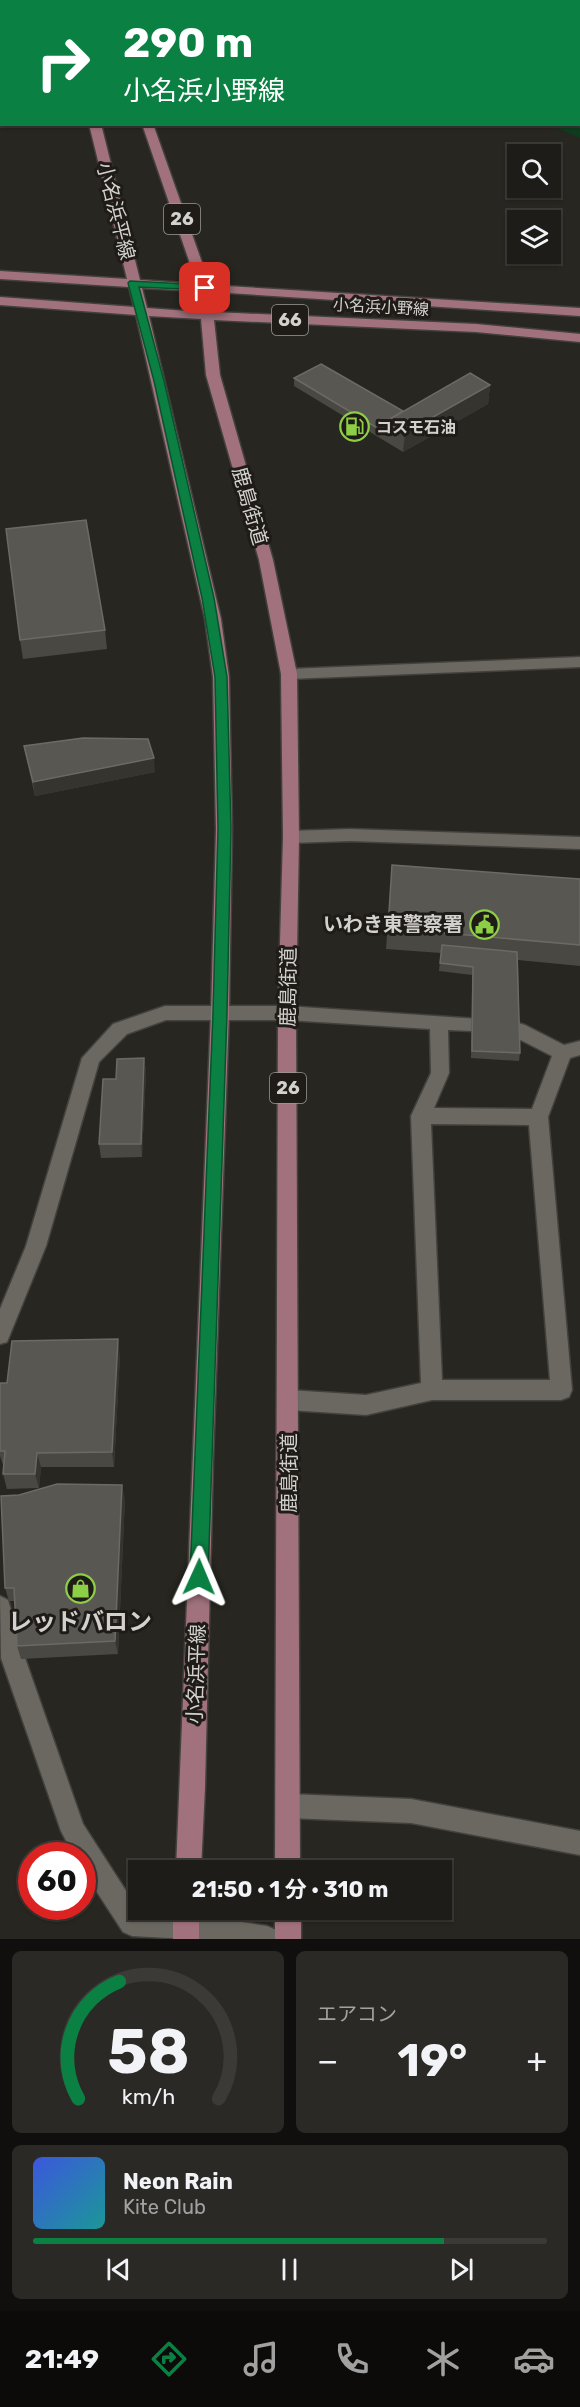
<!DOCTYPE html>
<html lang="ja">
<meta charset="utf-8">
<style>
:root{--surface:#1e1c18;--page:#2b2925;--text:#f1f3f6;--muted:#a1a1a2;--line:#3c3a37;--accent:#0b8043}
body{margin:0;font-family:Rubik,"Noto Sans JP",sans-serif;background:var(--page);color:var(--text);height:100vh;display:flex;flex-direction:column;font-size:22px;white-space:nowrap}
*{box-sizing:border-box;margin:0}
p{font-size:20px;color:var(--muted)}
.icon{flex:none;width:33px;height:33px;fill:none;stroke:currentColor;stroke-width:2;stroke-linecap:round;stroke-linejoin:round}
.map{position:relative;height:1939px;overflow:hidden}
.details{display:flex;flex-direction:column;gap:12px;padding:12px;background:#100f0d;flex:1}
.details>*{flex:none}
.banner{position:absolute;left:0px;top:0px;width:580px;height:126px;box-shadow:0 2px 4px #0004,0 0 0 2px var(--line);background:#0b8043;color:#fff;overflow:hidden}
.tools{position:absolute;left:507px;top:144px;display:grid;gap:12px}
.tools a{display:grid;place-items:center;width:54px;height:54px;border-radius:0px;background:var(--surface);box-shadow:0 2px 4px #0004,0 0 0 2px var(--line);font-size:30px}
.speed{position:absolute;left:18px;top:1842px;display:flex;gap:12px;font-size:30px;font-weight:700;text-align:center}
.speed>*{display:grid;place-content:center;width:78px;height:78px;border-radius:50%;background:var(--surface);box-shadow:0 2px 4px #0004,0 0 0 2px var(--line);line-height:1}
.speed .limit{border:9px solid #d22;background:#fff;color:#111}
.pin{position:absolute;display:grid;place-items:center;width:51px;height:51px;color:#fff;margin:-26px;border-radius:12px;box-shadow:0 3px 9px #0006}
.me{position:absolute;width:66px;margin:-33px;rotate:1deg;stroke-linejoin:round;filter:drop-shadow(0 0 4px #0008)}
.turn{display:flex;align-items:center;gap:21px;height:126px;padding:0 24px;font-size:27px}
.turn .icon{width:78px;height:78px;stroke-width:2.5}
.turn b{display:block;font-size:42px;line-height:51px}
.big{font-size:45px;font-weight:700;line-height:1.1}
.details .tile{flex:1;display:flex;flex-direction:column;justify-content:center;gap:9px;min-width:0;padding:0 21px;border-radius:9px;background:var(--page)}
.details .dial{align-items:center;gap:0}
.dial svg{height:156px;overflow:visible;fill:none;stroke:var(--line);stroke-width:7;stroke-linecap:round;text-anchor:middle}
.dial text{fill:var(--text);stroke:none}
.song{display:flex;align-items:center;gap:18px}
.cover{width:72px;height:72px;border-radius:9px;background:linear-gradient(135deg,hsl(230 70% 55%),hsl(180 70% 35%))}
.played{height:6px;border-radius:3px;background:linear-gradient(90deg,var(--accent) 80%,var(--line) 80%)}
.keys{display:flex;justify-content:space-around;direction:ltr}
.heat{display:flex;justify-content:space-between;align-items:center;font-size:33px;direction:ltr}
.details .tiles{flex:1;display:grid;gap:12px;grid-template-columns:1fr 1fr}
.tile:last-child{grid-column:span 2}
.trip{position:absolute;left:128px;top:1860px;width:324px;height:60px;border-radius:0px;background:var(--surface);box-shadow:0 2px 4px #0004,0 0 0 2px var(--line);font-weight:700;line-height:60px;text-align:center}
.menu{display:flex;height:96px;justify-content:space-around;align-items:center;background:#0c0b0a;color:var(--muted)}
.menu .icon{width:42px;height:42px}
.menu .selected{color:var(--accent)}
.menu b{font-size:27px;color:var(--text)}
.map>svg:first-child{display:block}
.green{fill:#0e3c1d}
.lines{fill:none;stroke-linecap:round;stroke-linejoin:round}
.minor-casing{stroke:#43413d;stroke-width:3}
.major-casing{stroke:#43413d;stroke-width:3}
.minor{fill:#6b6862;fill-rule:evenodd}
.major{fill:#a1727e;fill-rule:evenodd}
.wall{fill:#4a4842}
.shaded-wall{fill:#36342e}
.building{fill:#595752;stroke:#6c6a65;stroke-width:1.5}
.route{fill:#0b8043;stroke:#07532c;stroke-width:1.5}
.labels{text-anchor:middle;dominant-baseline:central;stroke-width:6;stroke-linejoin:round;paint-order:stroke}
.far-street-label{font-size:16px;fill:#d3d1ce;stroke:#1f1c17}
.far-poi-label{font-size:16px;font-weight:bold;fill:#d3d1ce;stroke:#1f1c17;text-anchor:start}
.shield{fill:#1f1c17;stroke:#9d9b97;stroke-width:1.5}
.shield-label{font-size:18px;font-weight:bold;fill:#d3d1ce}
.street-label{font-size:20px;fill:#d3d1ce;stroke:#1f1c17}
.poi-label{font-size:20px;font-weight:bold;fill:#d3d1ce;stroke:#1f1c17;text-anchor:end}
.near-poi-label{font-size:24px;font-weight:bold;fill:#d3d1ce;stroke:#1f1c17}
</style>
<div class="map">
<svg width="580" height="1939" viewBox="0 0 580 1939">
<rect width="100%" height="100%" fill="#282620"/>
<path class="green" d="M143,0h437v138l-30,-13 29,-1v-122z"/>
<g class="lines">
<defs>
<path id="minor" d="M0,68h2l-2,9z
M580,657v10l-291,12 -6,-1 -2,-4 2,-4 6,-1z
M350,829l230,8v12l-230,-8 -59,2 -6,-2 -2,-4 2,-4 6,-2z
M165,1006h122l192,13 2,5 -2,5 -7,2 -24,-1 1,43 -15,35 98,1 20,-53 -41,-21 -2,-5 2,-5 7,-2 7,2 39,20 16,-4v14l-10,3 -22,59 24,273 -3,7 -8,3h-129l-66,15 -77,-5 -8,-3 -3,-7 3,-7 8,-3 77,5 55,-12 -10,-267 20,-43 -1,-44 -143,-9h-121l-39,14 -28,28 -53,184 -39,96 -7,2v-35l26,-63 56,-188 31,-34zM431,1124l98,1 21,255h-108z
M0,1596l8,4 17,58 58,166 56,87 47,2 81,13 9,4 4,9h-93l-55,-3 -9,-4 -41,-63v-13h-8l-13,-25 -60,-173z
M289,1794l122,5 169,32v24l-169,-32 -122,-5 -9,-3 -3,-9 3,-9z"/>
<path id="major" d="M59,0h10v2h-10z
M96,0h10v2h-10z
M89,124h12l39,156 57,4 -55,-160h11l57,161 370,23v8l-368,-24 2,20 262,12 104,10v8l-104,-10 -262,-12 6,55 53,185 24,114 2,163 -3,176 4,857h-25l3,-857 5,-176 -2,-163 -22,-114 -53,-185 -5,-56 -52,-3 72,303 8,58 3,152 -3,184 -16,447 -8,327 -4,83h-25l35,-857 5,-184 -3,-152 -8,-58 -69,-304 -136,-10v-8l134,10 -5,-20 -129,-8v-8l127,8zM142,288l57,3 2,21 -54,-4z
M173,1910h26v29h-26z
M275,1910h26v29h-26z"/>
</defs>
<use href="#minor" class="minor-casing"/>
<use href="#major" class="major-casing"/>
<use href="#minor" class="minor"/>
<use href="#major" class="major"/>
</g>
<path class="wall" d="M294,378l109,33 87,-26 -2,19 -85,48 -109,-66z
M105,630l2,19 -84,10 -3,-19z
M24,746l131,26 -120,24 -8,-35z
M392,865l188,14v87l-62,-6 2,93 -1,8 -48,-3 1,-83 -33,-4 2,-18 -55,-4z
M144,1058l2,14 -4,85 -41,1 -2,-14 17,-65z
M120,1355l-6,112h-73l-2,21 -32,1 -4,-15 1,-9h-1l-3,-9v-73h7z
M125,1499l-7,155 -97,5 -4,-13 -2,-45h-6l-4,-13z"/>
<path class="shaded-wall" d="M490,385l-2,19 -85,48 2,-19z
M154,758l1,14 -120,24 -2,-14z
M144,1058l2,14 -4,85 -1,-13z
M118,1339l2,16 -6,112 -2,-15z
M37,1453l4,14 -2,21 -4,-14z
M122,1485l3,14 -7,155 -3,-13z"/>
<path class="building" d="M321,364l82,47 -18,11 -1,10 -90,-54z
M470,373l20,12 -85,48 -20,-11z
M86,520l19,110 -85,10 -14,-111z
M83,738l65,1 6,19 -121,24 -9,-36z
M392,865l188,14v66l-192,-17z
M442,945l75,7 3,101 -48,-2 1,-84 -33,-4z
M144,1058l-3,86h-42l4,-65h13l1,-20z
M118,1339l-6,113 -75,1 -2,21h-32l2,-23h-5v-68h7l5,-42z
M57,1484l65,1 -7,156 -98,5 -3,-58h-9l-4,-92 18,-1z"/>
<path class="route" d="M130,281l75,4 5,3 -5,2 -66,-3 25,94 50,217 13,79 4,152 -4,184 -19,564 -3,6 -6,2 -6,-2 -3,-6 23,-564 5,-184 -3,-152 -13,-79 -48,-217 -26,-98z"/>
<defs>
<symbol id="fuel-ring" viewBox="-11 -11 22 22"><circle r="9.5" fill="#1f1c17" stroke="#8cce45" stroke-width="1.5"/><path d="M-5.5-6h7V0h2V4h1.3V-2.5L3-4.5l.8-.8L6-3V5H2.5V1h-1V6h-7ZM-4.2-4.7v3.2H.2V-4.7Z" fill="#8cce45"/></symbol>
<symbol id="civic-ring" viewBox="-11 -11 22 22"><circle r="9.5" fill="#1f1c17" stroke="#8cce45" stroke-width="1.5"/><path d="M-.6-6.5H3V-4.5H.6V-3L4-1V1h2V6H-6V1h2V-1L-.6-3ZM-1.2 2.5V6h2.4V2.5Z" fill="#8cce45"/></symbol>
<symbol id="shop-ring" viewBox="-11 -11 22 22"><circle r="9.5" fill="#1f1c17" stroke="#8cce45" stroke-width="1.5"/><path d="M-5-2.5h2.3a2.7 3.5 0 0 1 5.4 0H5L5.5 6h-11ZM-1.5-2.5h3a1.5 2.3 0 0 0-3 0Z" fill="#8cce45"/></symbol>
</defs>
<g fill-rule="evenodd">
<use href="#fuel-ring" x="338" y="410" width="33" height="33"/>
<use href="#civic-ring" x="468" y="908" width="33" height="33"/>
<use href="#shop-ring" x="64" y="1572" width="33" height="33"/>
</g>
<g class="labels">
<g class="far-street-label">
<text transform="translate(381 307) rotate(3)">小名浜小野線</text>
</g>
<g class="far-poi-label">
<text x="376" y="427">コスモ石油</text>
</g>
<g class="shield">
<rect x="164" y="204" width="36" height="30" rx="4.5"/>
<rect x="272" y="305" width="36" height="30" rx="4.5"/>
<rect x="270" y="1073" width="36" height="30" rx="4.5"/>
</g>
<g class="shield-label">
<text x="182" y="219">26</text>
<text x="290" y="320">66</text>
<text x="288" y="1088">26</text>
</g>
<g class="street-label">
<text transform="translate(116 211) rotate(76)">小名浜平線</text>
<text transform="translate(250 506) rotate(74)">鹿島街道</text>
<text transform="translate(288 987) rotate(-89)">鹿島街道</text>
<text transform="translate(289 1473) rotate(-90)">鹿島街道</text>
<text transform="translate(196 1674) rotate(-88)">小名浜平線</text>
</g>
<g class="poi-label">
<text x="463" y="924">いわき東警察署</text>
</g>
<g class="near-poi-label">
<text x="80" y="1622">レッドバロン</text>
</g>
</g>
</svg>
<div class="tools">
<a><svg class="icon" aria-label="search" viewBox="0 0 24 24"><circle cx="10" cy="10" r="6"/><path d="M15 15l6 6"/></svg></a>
<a><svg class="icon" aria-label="layers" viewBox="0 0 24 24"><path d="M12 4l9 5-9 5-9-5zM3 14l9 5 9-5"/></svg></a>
</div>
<div class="speed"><div class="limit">60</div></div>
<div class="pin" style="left:205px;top:288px;background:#d93025"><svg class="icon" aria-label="arrive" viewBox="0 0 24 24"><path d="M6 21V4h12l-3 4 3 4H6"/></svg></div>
<svg class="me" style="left:199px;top:1577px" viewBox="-20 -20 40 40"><path d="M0-17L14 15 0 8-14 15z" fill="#0b8043" stroke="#fff" stroke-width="4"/></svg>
<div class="trip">21:50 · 1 分 · 310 m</div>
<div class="banner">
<div class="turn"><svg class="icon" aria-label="right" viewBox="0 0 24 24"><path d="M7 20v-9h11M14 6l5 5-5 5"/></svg><div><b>290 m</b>小名浜小野線</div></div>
</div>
</div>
<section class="details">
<div class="tiles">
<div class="tile dial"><svg viewBox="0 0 100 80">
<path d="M14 69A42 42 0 1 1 86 69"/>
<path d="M14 69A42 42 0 0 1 35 9" stroke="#0b8043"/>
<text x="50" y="56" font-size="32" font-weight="700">58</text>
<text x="50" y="72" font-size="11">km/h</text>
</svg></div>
<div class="tile"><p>エアコン</p>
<div class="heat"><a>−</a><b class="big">19°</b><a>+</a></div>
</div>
<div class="tile">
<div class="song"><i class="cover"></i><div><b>Neon Rain</b><p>Kite Club</p></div></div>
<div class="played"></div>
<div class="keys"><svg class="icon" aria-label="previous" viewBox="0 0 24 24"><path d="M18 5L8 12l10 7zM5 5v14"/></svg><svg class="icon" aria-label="pause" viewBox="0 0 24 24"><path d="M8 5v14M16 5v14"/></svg><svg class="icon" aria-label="next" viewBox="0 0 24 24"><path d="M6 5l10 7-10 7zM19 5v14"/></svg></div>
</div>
</div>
</section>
<nav class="menu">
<b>21:49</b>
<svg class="icon selected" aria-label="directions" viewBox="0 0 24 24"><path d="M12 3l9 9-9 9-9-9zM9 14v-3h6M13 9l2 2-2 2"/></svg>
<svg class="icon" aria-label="music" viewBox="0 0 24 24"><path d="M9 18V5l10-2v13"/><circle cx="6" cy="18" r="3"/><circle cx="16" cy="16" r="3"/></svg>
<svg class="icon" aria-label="phone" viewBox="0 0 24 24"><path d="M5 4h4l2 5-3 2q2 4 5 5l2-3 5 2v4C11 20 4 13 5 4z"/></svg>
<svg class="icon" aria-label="climate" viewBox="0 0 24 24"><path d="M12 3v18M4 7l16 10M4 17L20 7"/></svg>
<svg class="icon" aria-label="car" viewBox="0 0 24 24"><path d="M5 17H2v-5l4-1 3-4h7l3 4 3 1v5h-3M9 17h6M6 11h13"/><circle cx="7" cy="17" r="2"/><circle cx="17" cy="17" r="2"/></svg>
</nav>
